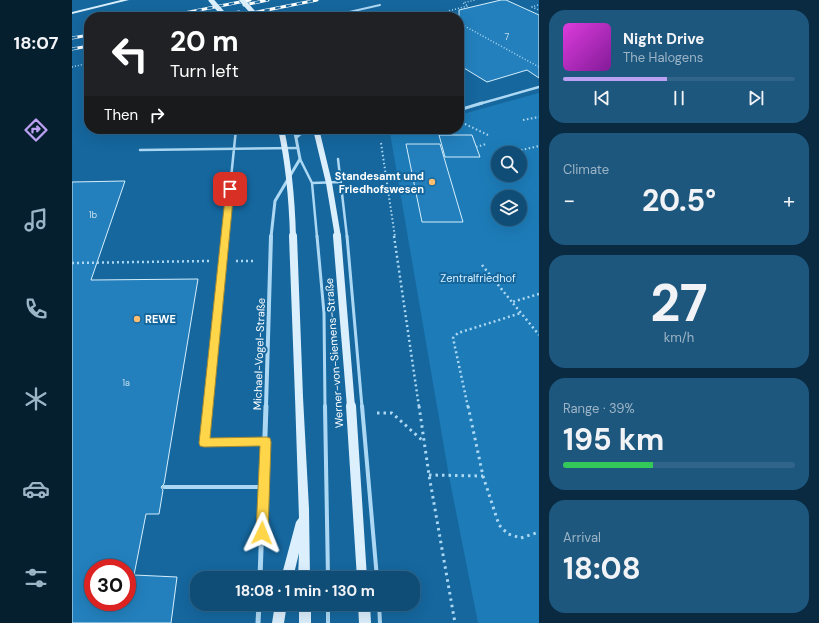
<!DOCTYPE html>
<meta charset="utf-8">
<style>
:root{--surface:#104d76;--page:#1e577e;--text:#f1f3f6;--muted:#9cb4c5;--line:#306488;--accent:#bca0f2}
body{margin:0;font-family:"DM Sans",sans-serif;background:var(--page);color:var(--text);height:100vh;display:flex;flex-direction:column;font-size:15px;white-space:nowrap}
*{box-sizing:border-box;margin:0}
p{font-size:13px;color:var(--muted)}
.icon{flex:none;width:22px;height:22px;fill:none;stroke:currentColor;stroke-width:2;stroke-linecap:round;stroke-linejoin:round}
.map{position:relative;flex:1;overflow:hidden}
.details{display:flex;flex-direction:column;gap:10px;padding:10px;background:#092a41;width:280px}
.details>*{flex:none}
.top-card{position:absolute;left:12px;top:12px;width:380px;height:122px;border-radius:16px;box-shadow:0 4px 16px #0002,0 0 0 1px var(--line);background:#202124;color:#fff;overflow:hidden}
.tools{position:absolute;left:419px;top:146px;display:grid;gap:8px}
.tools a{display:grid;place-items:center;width:36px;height:36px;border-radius:50%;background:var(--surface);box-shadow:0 4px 16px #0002,0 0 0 1px var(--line);font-size:20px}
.speed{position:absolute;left:12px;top:559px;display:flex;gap:8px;font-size:20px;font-weight:700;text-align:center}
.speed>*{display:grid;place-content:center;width:52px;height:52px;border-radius:50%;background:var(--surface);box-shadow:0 4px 16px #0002,0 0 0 1px var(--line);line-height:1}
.speed .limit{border:6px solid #d22;background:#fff;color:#111}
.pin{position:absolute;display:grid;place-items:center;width:34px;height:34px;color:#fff;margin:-17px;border-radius:8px;box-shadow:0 2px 6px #0006}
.me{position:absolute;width:44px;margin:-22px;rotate:2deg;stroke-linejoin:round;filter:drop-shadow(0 0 3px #0008)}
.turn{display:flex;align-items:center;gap:14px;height:84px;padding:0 20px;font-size:18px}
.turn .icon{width:52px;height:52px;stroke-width:2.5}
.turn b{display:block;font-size:28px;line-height:34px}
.then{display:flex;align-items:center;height:38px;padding:0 20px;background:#0003;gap:8px;font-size:15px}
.big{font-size:30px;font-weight:700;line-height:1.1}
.details .widget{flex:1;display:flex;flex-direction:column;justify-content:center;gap:6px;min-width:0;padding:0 14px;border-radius:16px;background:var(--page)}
.details .dial{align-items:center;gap:0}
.dial b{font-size:52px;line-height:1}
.song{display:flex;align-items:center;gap:12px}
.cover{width:48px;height:48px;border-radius:6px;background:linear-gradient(135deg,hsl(300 70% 55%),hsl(290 70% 35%))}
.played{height:4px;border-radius:2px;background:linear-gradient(90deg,var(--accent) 45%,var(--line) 45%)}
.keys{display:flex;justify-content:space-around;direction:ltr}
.heat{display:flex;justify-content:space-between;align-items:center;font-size:22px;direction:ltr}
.charge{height:6px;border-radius:3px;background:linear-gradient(90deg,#34c759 39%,var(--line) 0)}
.trip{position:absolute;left:118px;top:571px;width:230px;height:40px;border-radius:16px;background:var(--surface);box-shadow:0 4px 16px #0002,0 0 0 1px var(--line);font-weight:700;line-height:40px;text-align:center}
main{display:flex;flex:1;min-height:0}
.tabs{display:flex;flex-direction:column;width:72px;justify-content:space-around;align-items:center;background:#061f2f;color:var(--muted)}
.tabs .icon{width:28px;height:28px}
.tabs .selected{color:var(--accent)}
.tabs b{font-size:18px;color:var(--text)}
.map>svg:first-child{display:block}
.green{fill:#1d7cb8;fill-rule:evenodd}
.building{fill:#2380bd;stroke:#d5eefd;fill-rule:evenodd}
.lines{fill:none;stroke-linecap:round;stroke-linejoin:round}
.path-far3{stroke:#add8f3;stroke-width:1.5;stroke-dasharray:1 2;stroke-linecap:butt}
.path-far2{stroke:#add8f3;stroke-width:2;stroke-dasharray:1.5 2.5;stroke-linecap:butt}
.path-far1{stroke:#add8f3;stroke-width:2.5;stroke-dasharray:2 3;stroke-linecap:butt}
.path{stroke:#add8f3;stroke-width:3;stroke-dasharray:2.5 4;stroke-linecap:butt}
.lane-far3{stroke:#add8f3;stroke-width:2}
.lane-far2{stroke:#add8f3;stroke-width:2.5}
.lane-far1{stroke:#add8f3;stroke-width:3}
.lane{stroke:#add8f3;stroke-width:4}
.street-far3{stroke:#add8f3;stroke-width:2.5}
.street-far2{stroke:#add8f3;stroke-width:3}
.street-far1{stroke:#add8f3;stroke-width:4}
.street{stroke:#add8f3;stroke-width:5}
.secondary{fill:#dceffd;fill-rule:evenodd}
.rail-casing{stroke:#fff;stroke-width:3}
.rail{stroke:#15679e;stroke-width:2;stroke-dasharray:5.5;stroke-linecap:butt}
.secondary-bridge-far3{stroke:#dceffd;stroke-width:5}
.secondary-bridge-far2{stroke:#dceffd;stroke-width:6}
.secondary-bridge-far1{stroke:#dceffd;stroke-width:8}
.secondary-bridge{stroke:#dceffd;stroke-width:10}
.route{fill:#ffd54a;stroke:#a68a30}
.poi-dot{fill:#ffbe6f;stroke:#15679e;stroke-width:1.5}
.labels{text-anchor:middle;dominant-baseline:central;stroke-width:4;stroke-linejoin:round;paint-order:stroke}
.number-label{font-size:9px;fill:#c8dfee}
.poi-label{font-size:11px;font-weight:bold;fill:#fff;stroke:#15679e;text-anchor:end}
.park-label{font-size:11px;fill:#d5eefd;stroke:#15679e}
.street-label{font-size:11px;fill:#fff;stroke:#15679e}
</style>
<main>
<nav class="tabs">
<b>18:07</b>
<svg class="icon selected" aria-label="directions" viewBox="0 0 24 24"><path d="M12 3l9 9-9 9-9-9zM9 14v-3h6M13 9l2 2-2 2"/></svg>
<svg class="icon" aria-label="music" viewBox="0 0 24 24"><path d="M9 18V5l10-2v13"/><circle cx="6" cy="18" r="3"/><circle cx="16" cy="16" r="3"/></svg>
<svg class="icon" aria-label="phone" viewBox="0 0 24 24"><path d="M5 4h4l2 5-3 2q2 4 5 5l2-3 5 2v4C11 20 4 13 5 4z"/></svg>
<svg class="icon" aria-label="climate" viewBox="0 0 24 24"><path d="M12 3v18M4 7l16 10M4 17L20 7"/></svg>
<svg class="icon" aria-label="car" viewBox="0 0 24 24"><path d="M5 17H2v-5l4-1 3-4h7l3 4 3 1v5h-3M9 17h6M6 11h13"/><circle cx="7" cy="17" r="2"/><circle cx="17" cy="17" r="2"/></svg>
<svg class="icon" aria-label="filters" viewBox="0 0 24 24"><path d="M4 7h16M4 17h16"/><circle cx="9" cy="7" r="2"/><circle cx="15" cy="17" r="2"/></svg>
</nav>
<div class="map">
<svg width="467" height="623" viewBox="0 0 467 623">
<rect width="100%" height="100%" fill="#15679e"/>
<path class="green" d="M467,93v530h-61l-29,-147 -59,-343 16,-4h53v-14zM426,153h22v22h-22zM426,197h22v22h-22z"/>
<path class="building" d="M429,0h5l33,15v63l-12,-8 -40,12 -28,-17v-55z
M367,135h33l8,22h-35z
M334,144h34l23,78h-41z
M53,181l-34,99 107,-1 -34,205 -3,3 2,3 -4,24h-13l-12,61 43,2 -6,46h-99v-441zM21,568h34v34h-34z"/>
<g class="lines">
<path class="path-far3" d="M466,5l-6,2 7,3
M381,17l-5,-6 20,-5 -5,-3 12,-3
M387,23l80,44
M0,67l17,-4"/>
<path class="path-far2" d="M451,120l16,-3
M393,124l23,11
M309,143l14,94
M404,147l10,-3
M445,151l22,-5"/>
<path class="path-far1" d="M322,236l25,171
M164,261h19
M0,263l137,-2
M410,265l30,37
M467,294l-27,8 27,33
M396,407l-15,-69 5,-5 63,-20"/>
<path class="path" d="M347,406l10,69 26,148
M396,406l15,70 16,49 9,9 13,4 18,-6
M305,413h15l31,28
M357,475l54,1"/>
<path class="lane-far3" d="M270,17l3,-4 35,-8"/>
<path class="lane-far2" d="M68,150l158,-2
M228,159l12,24 29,-1
M266,159l9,78
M240,183l5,54
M153,237l11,-108"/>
<path class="lane-far1" d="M245,236l7,77 1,94
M275,236l15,171
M136,407l17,-171"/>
<path class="lane" d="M136,406l-4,37 61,-1
M253,406l3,172
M290,406l15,172
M92,487h100
M256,604v19
M307,604l1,19"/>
<path class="street-far3" d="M407,104l60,-17"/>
<path class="street-far2" d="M387,110l23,-7
M222,129l2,9
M199,237l4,-36 25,-42 -4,-21 4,-4 7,-3 72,-2"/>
<path class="street-far1" d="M194,407l5,-171"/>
<path class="street" d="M188,578l6,-172
M186,623l1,-19"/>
<path class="secondary" d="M49,0h8l-57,14v-2z
M227,393l3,1 1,3 6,112 1,69h-12l1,-25 -6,25h-12l15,-56 3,-4 -4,-121 1,-3z
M203,604h12l-3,19h-12z
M227,604h12v19h-12z
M286,604h12l1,19h-12z"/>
<defs>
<path id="rail" d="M172,5l24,-5
M92,17l86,-17
M141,17l26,-5
M160,17l85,-17
M0,38l17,-3
M0,49l17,-3"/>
</defs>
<use href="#rail" class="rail-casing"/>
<use href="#rail" class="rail"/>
<path class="secondary-bridge-far3" d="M139,0l13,15
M170,0l15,17"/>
<path class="secondary-bridge-far2" d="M209,129c8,36 11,72 12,108
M244,129l13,54 9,54"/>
<path class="secondary-bridge-far1" d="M221,236l6,161
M265,236l14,171"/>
<path class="secondary-bridge" d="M279,406l11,172"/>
</g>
<path class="route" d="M158,187l4,2 -24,249 56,-1 4,1 1,4 -3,91 -2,4 -4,1 -4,-1 -2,-4 4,-87 -56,1 -4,-1 -1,-3 27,-254z"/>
<g class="poi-dot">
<circle cx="360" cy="182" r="4"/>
<circle cx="65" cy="319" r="4"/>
</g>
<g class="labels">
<g class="number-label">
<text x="435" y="37">7</text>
<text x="21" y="215">1b</text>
<text x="54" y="383">1a</text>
</g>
<g class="poi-label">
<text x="352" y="176">Standesamt und<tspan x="352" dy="13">Friedhofswesen</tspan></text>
<text x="73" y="319" text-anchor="start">REWE</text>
</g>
<g class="park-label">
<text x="406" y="278">Zentralfriedhof</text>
</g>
<g class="street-label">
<text transform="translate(262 353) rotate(-94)">Werner-von-Siemens-Straße</text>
<text transform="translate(187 354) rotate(-88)">Michael-Vogel-Straße</text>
</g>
</g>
</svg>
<div class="tools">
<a><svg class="icon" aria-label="search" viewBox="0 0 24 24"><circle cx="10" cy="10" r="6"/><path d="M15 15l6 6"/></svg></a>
<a><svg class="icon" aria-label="layers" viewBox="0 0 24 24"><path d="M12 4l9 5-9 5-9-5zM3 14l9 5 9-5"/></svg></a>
</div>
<div class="speed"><div class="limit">30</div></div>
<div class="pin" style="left:158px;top:189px;background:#d93025"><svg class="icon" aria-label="arrive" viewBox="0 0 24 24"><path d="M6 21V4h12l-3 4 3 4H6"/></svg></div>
<svg class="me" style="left:190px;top:533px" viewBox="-20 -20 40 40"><path d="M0-17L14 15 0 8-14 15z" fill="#ffd54a" stroke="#fff" stroke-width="4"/></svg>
<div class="trip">18:08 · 1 min · 130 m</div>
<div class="top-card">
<div class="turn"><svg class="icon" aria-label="left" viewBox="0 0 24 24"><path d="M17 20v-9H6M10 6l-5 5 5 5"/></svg><div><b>20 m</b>Turn left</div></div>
<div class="then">Then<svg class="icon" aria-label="right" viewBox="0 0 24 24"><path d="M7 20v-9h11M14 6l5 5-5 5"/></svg></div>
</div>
</div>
<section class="details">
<div class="widget">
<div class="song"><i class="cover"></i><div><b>Night Drive</b><p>The Halogens</p></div></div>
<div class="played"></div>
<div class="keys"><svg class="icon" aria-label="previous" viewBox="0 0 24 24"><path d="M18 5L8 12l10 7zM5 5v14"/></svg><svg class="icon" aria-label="pause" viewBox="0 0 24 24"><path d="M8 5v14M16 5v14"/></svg><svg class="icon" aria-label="next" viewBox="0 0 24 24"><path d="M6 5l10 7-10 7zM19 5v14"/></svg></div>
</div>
<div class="widget"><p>Climate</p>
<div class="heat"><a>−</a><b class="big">20.5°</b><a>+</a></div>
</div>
<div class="widget dial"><b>27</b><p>km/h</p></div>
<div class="widget"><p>Range · 39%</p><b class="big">195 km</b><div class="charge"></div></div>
<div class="widget"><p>Arrival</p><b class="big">18:08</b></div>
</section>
</main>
